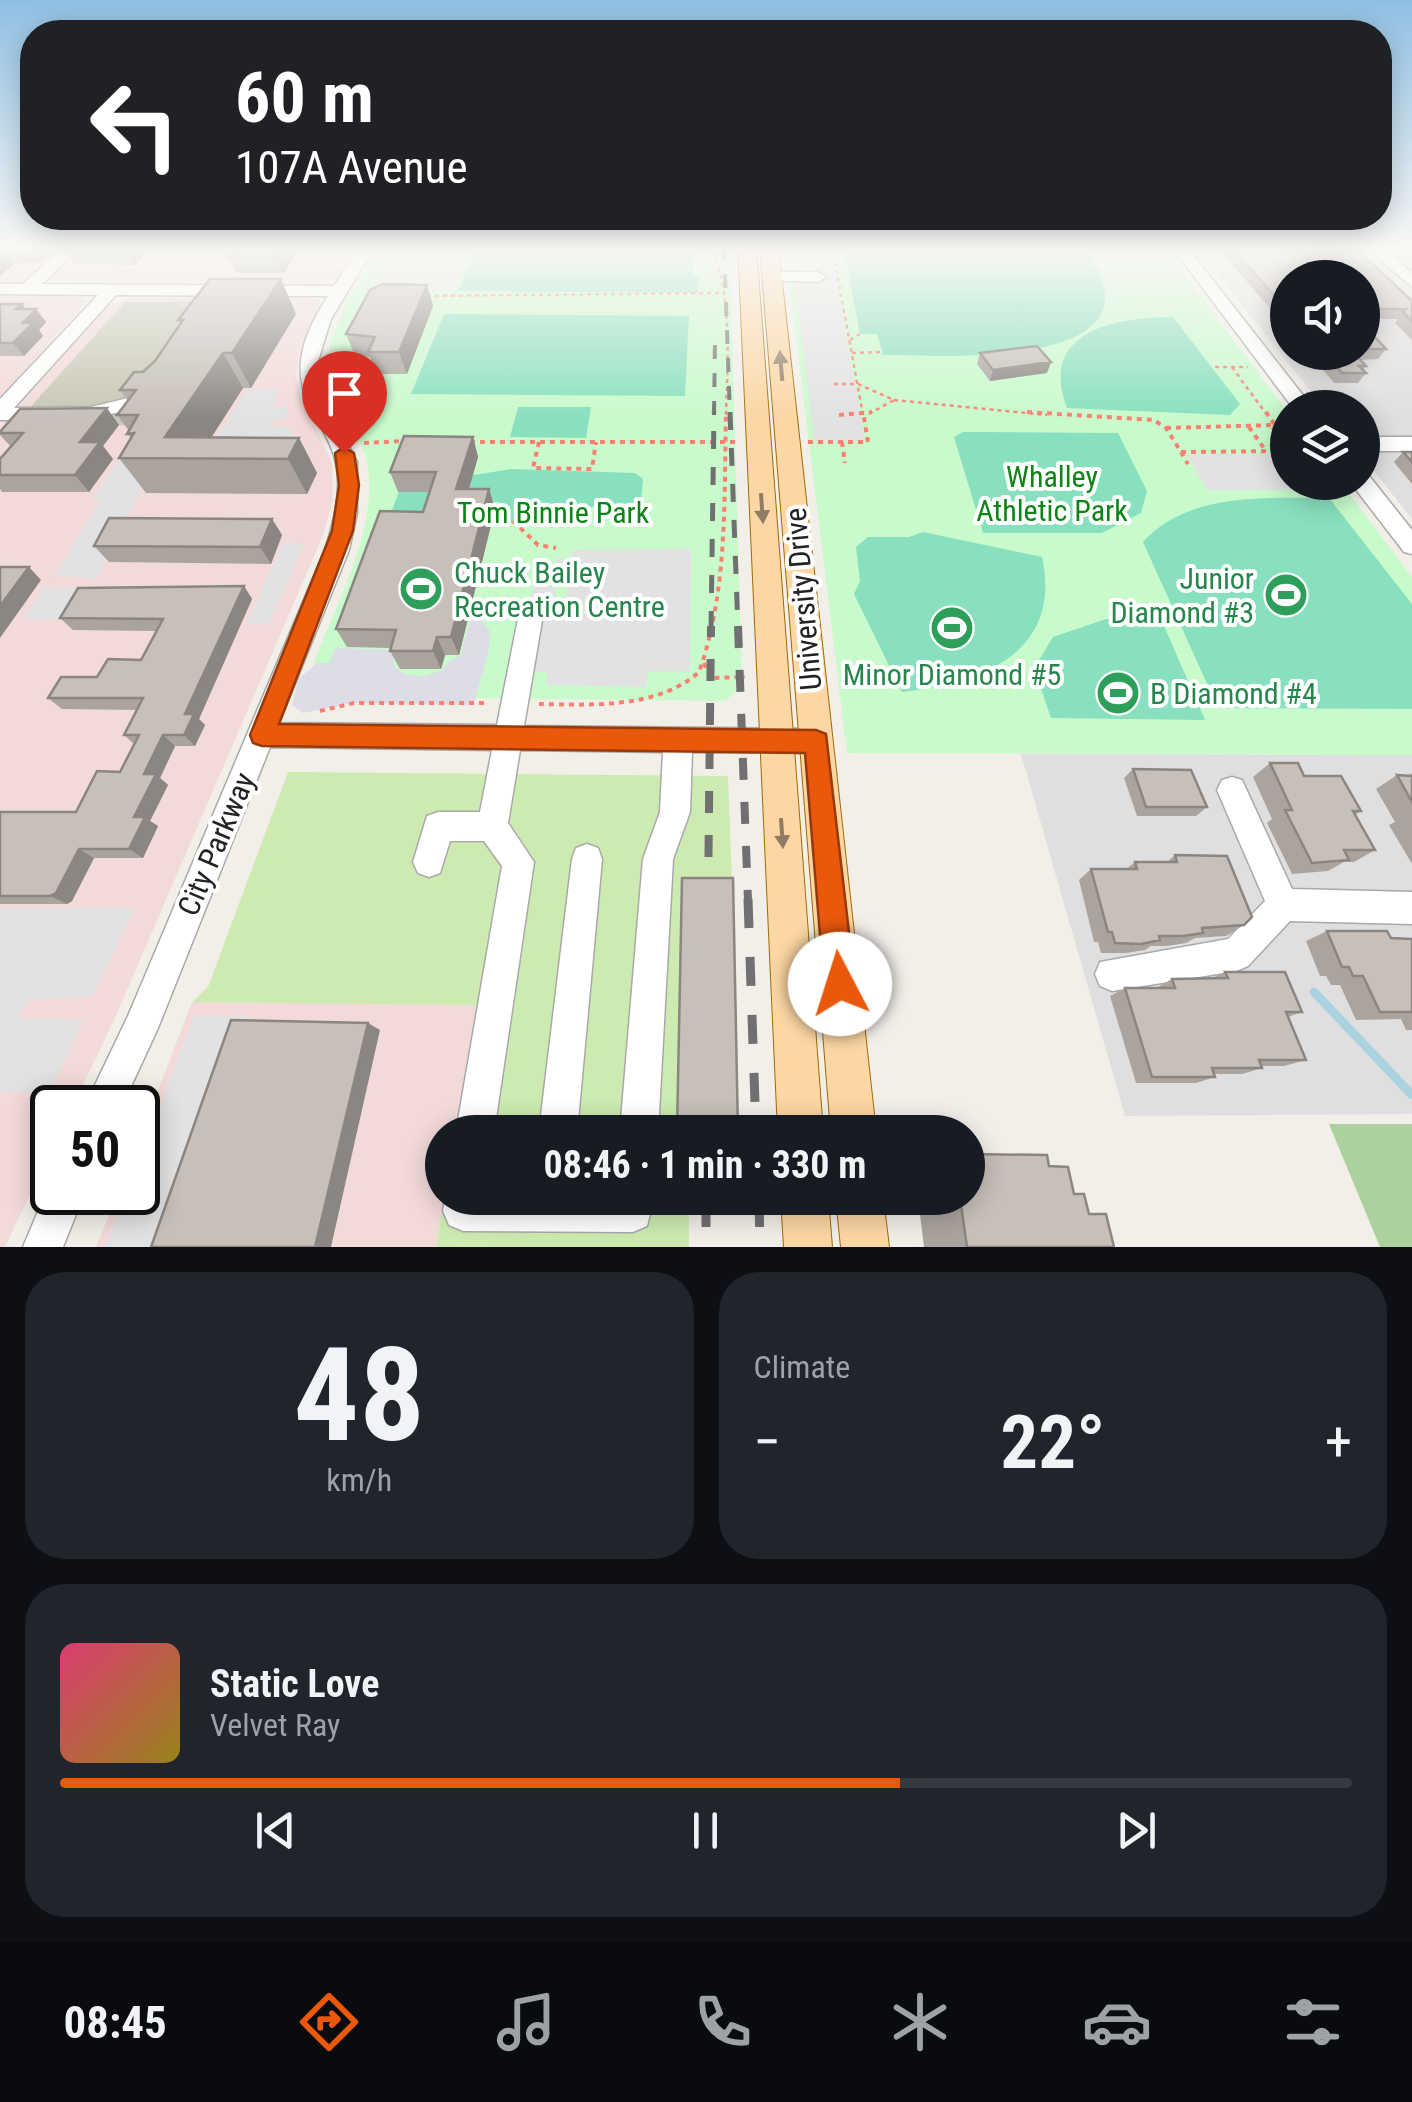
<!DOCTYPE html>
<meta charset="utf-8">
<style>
:root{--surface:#171b24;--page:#20242c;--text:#f1f3f6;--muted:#9ea1a6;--line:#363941;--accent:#ea580c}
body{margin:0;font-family:"Roboto Condensed",sans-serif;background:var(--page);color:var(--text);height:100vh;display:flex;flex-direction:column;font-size:38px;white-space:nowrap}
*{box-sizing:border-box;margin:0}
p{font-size:32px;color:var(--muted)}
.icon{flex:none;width:55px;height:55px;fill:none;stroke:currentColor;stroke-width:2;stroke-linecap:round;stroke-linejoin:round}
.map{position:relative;height:1247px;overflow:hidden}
.details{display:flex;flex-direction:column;gap:25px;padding:25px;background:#0d0f14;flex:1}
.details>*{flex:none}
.hud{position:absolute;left:20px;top:20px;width:1372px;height:210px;border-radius:40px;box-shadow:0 5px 25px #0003;background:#202124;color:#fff;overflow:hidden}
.tools{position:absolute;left:1270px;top:260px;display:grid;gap:20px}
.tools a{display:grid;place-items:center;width:110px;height:110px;border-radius:50%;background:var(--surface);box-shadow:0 5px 25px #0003;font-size:50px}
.speed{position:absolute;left:30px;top:1085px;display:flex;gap:20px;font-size:50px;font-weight:700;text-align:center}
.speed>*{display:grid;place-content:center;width:130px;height:130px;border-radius:50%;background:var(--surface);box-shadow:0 5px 25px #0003;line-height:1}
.speed .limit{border:5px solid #111;border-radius:15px;background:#fff;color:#111}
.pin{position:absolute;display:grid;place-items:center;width:85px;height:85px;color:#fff;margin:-102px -42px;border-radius:50% 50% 50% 0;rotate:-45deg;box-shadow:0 0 10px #0007}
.pin .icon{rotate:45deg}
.me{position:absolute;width:110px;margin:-55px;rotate:355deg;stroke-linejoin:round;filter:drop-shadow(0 0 8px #0008)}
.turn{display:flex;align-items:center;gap:35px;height:210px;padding:0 50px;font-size:45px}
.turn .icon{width:130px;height:130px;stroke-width:2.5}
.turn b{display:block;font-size:70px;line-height:85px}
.big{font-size:75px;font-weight:700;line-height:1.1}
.details .widget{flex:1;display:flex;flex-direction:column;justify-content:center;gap:15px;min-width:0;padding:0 35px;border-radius:40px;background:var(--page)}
.details .dial{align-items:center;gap:0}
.dial b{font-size:130px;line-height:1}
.song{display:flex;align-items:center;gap:30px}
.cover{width:120px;height:120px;border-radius:15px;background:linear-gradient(135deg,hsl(340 70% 55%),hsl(50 70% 35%))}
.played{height:10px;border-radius:5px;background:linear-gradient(90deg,var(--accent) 65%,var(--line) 65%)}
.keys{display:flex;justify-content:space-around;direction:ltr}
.heat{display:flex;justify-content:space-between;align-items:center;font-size:55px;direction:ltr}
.details .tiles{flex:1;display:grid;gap:25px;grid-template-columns:1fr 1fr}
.widget:last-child{grid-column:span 2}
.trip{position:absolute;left:425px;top:1115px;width:560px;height:100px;border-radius:50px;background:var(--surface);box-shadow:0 5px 25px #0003;font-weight:700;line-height:100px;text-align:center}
.dock{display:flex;height:160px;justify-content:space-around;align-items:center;background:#090b0e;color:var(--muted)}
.dock .icon{width:70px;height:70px}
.dock .current{color:var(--accent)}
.dock b{font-size:45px;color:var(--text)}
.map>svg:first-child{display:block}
.residential{fill:#e0dfdf;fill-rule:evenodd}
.commercial{fill:#f2dad9}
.construction{fill:#c7c7b4}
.grass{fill:#cdebb0}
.forest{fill:#add19e}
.park{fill:#c8facc}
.pitch{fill:#88e0be}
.parking{fill:#e2e2e2}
.plaza{fill:#dddde8}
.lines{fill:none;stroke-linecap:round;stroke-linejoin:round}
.stream{stroke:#aad3df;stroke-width:9}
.minor-casing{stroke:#a9a9a9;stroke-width:3}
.major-casing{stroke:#a06b00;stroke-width:2}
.path-far1{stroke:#fa8072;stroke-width:2.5;stroke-dasharray:4 4;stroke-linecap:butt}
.path{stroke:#fa8072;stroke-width:4;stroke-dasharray:5 5;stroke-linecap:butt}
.minor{fill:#fff;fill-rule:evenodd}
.major{fill:#fcd6a4;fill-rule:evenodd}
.rail-far3{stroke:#707070;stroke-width:4;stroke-dasharray:14 14;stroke-linecap:butt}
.rail-far2{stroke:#707070;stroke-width:5;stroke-dasharray:18 18;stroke-linecap:butt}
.rail-far1{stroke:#707070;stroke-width:8;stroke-dasharray:22 22;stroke-linecap:butt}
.rail{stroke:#707070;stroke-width:9;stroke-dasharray:29 29;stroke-linecap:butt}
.wall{fill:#aba49e}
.shaded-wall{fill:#8b8681}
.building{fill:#c7bfb8;stroke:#8b8681;stroke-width:2.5}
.oneway{fill:#8f7c63}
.route{fill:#ea580c;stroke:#983908;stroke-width:2.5}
.labels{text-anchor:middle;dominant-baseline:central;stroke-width:8;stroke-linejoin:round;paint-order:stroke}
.park-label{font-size:30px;fill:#0c8416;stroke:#fff}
.leisure-label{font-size:30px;fill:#27864d;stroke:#fff;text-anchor:start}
.street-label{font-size:30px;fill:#222;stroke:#fff}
</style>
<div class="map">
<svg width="1412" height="1247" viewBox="0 0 1412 1247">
<rect width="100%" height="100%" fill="#f2efe9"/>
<path class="residential" d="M1195,246h217v273l-49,-62 -1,-49 -39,-1zM1288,278h74v74h-74z
M1021,754l391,1v359l-287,2z"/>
<path class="commercial" d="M0,246h68l-51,49 62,1 8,5 -87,96z
M81,246l68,5 204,1 -15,25 -18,7 -276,-4z
M135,296l171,1 14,3 1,5 -21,43 -4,27 3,18 33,70 1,37 -9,33 -209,485 -43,89 -20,1v41l-47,98h-5v-821l109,-121z
M192,1002l286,2 -22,128h-14l2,66 -8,49h-340l22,-54 20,-1v-50z"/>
<path class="construction" d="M125,302h94l-95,123h-110z"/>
<path class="grass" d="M288,772l440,4 4,106 -54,250h-222l21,-127 -285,-3 16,-15z
M444,1198h245v49h-253z"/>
<path class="forest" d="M1329,1124h83v123h-32z"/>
<path class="park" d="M381,246h333l3,8h13l12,433 -17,14 -393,-4 -18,-35c22,-58 58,-121 55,-184 -1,-30 -18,-52 -32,-78 -29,-52 19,-108 44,-154z
M785,246h378l124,165 1,71 53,1 71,94v178l-565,-2z"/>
<path class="pitch" d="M476,246h219l-2,29 6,1 -1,17 -240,-2z
M843,246h241c9,15 20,31 21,49 3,73 -176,60 -222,60l-6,-21h-17z
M444,314l245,2 -4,80 -274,-2z
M1173,317l67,87 -10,11 -163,-7c-29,-76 47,-91 106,-91z
M518,407h73l-5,31 -76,-1z
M963,432l155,1 29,58 -6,22 -39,20h-119l-29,-96z
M412,456l62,19 37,-6 124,4 8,6 -2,23 -10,6 -45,-1 -1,6h-10l-1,5h-48l-2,5h-30l5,-21h-62l-9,24 -42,1z
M1329,498l83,106v105l-194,-1 -75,-166c45,-50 123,-44 186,-44z
M923,532l119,25c21,97 -62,126 -140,135l-48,-98 6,-13 -4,-34 12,-10h41z
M1106,619h55l44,101 -154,-2 -17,-50 19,-31z"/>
<path class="parking" d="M400,246h70l-18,44h-76z
M791,246h39l35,195h-51z
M247,389l33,1 -7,17 15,-2 -1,13 -16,4 -2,4h19l7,11 -10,14 -76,-3z
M1186,454h101l1,28 33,1 5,7h-119z
M158,455l-61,123 -43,-2 47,-76 -10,-1 30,-42z
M283,543l21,1 -35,80 -23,-1z
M691,549l-1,122h-42l-2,16 -100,-2 1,-13 -31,-1 17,-85 23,1 -1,11 11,-1 2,-18 -14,1 3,-22 14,1 1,-9z
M42,588l51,1 -18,31 -52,-1z
M0,908h134l-41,88 -65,4 -10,18 65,2 -33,73 -50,-1z
M194,1016h54l-78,231h-65l21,-54 12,-1v-28z"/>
<path class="plaza" d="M471,616h7l12,15 -1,19 -16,55 -119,-2 -51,10 -11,-8 6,-26 19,-16h13l5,-15 57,2 3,18 12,7 19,1 16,-6 12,-13h6z"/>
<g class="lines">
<path class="stream" d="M1314,992l98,103"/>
<defs>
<path id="minor" d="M65,246h17l-40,38 292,2 26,-40h15l-44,73 -14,45 8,34 32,64v51l-8,37 -70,173 218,2 23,-116 3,-7h18l3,7 -20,117 293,3 10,3 4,9 -4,9 -10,3 -125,-1 -2,60 -17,47 -15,273h-38l23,-273 17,-47 3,-60 -143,-2 -12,73 26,39 -40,270h-38l46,-266 -18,-25h-34l-10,32 -11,4 -11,-4 -5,-11 14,-46 11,-4h42l12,-62 -222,-3 -112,281 -37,80h-37l44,-92 197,-466c9,-29 18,-61 10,-91 -4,-17 -15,-33 -23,-48 -23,-43 -8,-77 16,-115l-212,-1 -102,113 77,-1 62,-15 7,2v8l-69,17 -91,1v-21l98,-104 -98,-1v-10h23z
M1171,246h15l127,162h-20z
M1365,246h16l31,27v14z
M772,272h46l8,5 -8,5 -52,-2 -2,-3z
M1362,437h50v14h-50z
M1362,475l8,2 42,53v24l-8,-2 -50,-65 -2,-5h10z
M1232,777l10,3 50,109 120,3v32l-122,-3 -42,45 -12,5 -124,20 -12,-5 -5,-12 5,-12 128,-23 37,-38 -48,-111 5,-10z
M587,844l11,4 4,11 -25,273h-38l33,-273 4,-11z
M52,1178v14h33l-22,55h-40z
M445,1198h209l-7,28 -14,6 -170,-1 -14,-6 -6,-14z"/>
<path id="major" d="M738,246h18l67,886h-45z
M760,246h18l98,886h-45z
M781,1198h47l4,49h-48z
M836,1198h47l6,49h-48z"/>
</defs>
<use href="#minor" class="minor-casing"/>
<use href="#major" class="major-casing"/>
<path class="path-far1" d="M708,246c26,36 19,124 18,169
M832,246l31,169
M427,296l296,-3
M850,340l10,-6
M852,353l29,-1
M1215,367h33
M1232,367l35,48
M834,384h24l36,16 -27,15
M894,400l153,15"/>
<path class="path" d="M1027,412l127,8 12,8 15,24 107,-1
M839,415l33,-3
M1249,427l17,24
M1272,427l16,11
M1166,428l109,-3 -9,-13
M470,442h265
M539,442l-6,26 59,1 4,-27
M808,442h60l-5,-30
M842,442l3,21
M364,443l41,-2
M1181,452l7,12
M513,521l25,24 18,3
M704,663l7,15 34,-1
M539,704c51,1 119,5 160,-32 29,-80 25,-175 27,-260
M320,711l34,-8h135"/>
<use href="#minor" class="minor"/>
<use href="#major" class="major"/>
<path class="rail-far3" d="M724,246l6,169
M714,415l1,-74"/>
<path class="rail-far2" d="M730,412l8,217
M711,629l3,-217"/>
<path class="rail-far1" d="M738,626l10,275
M708,901l3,-275"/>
<path class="rail" d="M748,899l8,233
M708,905v-6
M706,1198v49
M759,1198l1,49"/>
</g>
<path class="wall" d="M0,246h61l-19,16 -28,2 -14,12z
M153,246l-18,19 -60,-1 -12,-15z
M238,246h54l4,8 -12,19h-47l-8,-16z
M1216,246h137l59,55v39l-17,-17 3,-4h-36v-41h-74v51z
M427,285l6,21 -26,68h-31l-6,-17 -15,-1 -9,-22z
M0,304h22l4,5h10l10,13 -7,8 4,6 -19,20h-24z
M296,314l-45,74h-8l-32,50h88l18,35 -10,21 -161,-1 -27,-35 12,-20 -4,-4 2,-3 -12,-16 11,-14 -8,-11 35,-29 26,-37 -3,-4z
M1362,323l24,26 -8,10 -18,1 6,6 -3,4 3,3 -8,10h-24l-26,-31h54z
M980,353l67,20 -57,8 -13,-17z
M119,425l-16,21 10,13 -24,33h-87l-2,-3v-30l11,-12 -11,-12v-3z
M473,437l5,20 -9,32h20l6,20 -36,146h-14l-4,14h-41l-10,-18v-3l-43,-1 -11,-18 87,-117 7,-20h-32l-8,-20z
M1403,452h9v32l-18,-22z
M272,519l10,16 -11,29 -162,-2 -15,-16z
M244,586l8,13 -53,120 6,6 -10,21h-20l-15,32 8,7 -18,36 8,5 -15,32h-49l-22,43 -5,3h-67v-92h76l44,-40 14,-28 -10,-9 14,-25 -76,-1 -14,-11 93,-38 15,-29 -83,-1 -13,-12z
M1270,763l34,13 57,35 -6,4 20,35 -21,12h-10l-16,9 -36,3 -25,-51 5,-4 -19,-42z
M1133,769l74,38 -11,9h-59l-13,-38z
M1412,773v91l-23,-39 6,-3 -19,-33 21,-14 11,1z
M1175,855l69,70 -18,11 -31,2 -9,5 -19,3h-16l-6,4 -19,3h-25l-3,-11h-4l-15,-62 12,-11h35l9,-7h32z
M1327,931l64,7 21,1v91h-6l-5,-11 -45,1 -16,-35h-9l-5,-9h-6l-14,-35z
M1225,972l77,40 -14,5 18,43 -22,6h-23l1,2 -20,6h-28l1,3 -19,6h-60l-26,-87 15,-8h31l16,-9 40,-1z
M1049,1166l25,28 40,53h-190l-6,-49h50z"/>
<path class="shaded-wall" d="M37,246h24l-19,16 -9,-13z
M134,246h19l-18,19 -7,-13z
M284,246h8l4,8 -12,19 -8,-16z
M5,251l9,13 -14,12v-21z
M281,279l15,35 -45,74 -19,-35z
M427,285l6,21 -26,68 -8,-22z
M22,304l8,11 6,-6 10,13 -7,8 4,6 -19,20 -11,-13 3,-34z
M223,353l20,35 -45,70 -33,-21z
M1051,362l-4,11 -57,8 3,-11z
M107,408l12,17 -16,21 10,13 -24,33 -14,-17 5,-33z
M473,437l5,20 -15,52 -7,-20z
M299,438l18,35 -10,21 -19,-35z
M489,489l6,20 -36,146 -8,-18z
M272,519l10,16 -11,29 -11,-17z
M29,567l12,13 -41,58v-32z
M244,586l8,13 -53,120 6,6 -10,21 -11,-11 1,-21z
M437,637l8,18 -4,14 -8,-18z
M163,735l12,11 -15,32 8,7 -18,36 8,5 -15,32 -14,-9 5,-32 10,-43z
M79,849l15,9 -22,43 -5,3 -17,-8z
M368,1023l12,7 -49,217h-16z"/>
<path class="building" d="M0,246h37l-4,3 -28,2 -5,4z
M66,246h68l-6,6h-62l3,-3h-6z
M238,246h46l-8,11h-47z
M1230,246h123l59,55v20l-9,-9 3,-3h-44v-31h-74v33z
M210,279h71l-49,74h-9l-58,84 134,1 -11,21 -169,-1 15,-25 -7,1 11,-19h-21l19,-25h-16l14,-18h9l12,-11 28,-41h-5z
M383,284l44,1 -28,67h-31l7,-15 -29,-3 24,-44z
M0,304h22l-6,5h20l-13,14h10l-20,20h-13z
M1362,323l24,26h-24z
M1037,346l14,16 -58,8 -13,-17z
M1324,352h29l13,14h-7l7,7h-24z
M107,408l-27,34h20l-25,33h-75v-16l23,-26h-23v-1l20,-23z
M404,436l69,1 -17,52h33l-38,148h-14l-4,14h-43l6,-21 -60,-1 44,-118 43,1 13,-40h-46z
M1403,452h9v10z
M109,518l163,1 -12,28 -166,-1z
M0,567h29l-29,39z
M244,586l-59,128h9l-10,21h-21l-19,39h12l-22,43h11l-16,32h-50l-23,44 -6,3h-50v-84h76l21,-41 23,1 19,-37h-15l19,-37h-95l13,-21h36l11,-18 33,1 22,-41 -103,-1 18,-30z
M1270,763h28l6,13h37l20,35h-8l22,39h-31l5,10 -37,3 -27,-53h7z
M1133,769l58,1 16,37h-61z
M1397,775l15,1v26z
M1175,855l52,1 25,61 -8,8 -42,3 1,5 -20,3h-24l1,4 -19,4 -26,-1 -3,-11h-4l-17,-63h46l-2,-7h42z
M682,878h51l5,254h-61z
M1327,931h60l4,7 21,1v73h-32l-17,-36h-10l-4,-9h-7z
M1225,972h60l17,40h-16l20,48h-47l3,8h-50l3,9h-63l-27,-89h50l-3,-9 56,-1z
M231,1020l137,3 -53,224h-164z
M968,1154l79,1 2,11 19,1 6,27h10l5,20h17l8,33h-147l-7,-49h8z"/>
<defs><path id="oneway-solid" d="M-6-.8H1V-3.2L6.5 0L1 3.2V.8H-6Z" transform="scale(2.5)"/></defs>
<g class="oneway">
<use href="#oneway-solid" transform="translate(781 366) rotate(-95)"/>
<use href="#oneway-solid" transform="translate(762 508) rotate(86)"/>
<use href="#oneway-solid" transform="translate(782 833) rotate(86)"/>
</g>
<linearGradient id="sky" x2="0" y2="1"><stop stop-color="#8fc0e4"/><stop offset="0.59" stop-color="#f9f8f5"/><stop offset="1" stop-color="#f9f8f5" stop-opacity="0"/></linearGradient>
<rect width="1412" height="420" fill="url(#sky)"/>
<path class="route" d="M344,447l10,6 5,32 -6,46 -74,193 537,6 10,4 29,250 -5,11 -10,5 -11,-5 -5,-11 -19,-231 -543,-7 -9,-3 -3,-8 82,-204 7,-46 -4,-32z"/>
<defs>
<symbol id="stadium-disc" viewBox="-11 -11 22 22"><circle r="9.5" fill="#2e9e5b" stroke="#fff"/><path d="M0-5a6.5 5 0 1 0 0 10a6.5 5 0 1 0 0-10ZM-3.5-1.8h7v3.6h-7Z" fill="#fff"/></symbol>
</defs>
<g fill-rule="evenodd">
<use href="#stadium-disc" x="396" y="564" width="50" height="50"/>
<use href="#stadium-disc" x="1261" y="570" width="50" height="50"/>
<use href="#stadium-disc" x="927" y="603" width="50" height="50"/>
<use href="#stadium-disc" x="1093" y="668" width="50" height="50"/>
</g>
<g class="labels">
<g class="park-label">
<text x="1052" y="476">Whalley<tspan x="1052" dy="34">Athletic Park</tspan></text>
<text x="553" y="512">Tom Binnie Park</text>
</g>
<g class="leisure-label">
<text x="454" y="572">Chuck Bailey<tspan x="454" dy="34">Recreation Centre</tspan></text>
<text x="1254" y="578" text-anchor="end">Junior<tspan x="1254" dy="34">Diamond #3</tspan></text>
<text x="952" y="674" text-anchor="middle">Minor Diamond #5</text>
<text x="1150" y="693">B Diamond #4</text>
</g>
<g class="street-label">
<text transform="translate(803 599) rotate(-95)">University Drive</text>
<text transform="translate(216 844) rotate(-67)">City Parkway</text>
</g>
</g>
</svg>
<div class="tools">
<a><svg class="icon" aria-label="sound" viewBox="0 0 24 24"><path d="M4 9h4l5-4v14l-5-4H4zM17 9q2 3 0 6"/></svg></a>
<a><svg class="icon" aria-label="layers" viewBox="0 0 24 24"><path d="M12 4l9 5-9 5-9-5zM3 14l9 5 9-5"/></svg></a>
</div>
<div class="speed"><div class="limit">50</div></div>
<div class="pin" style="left:344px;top:453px;background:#d93025"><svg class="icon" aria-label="arrive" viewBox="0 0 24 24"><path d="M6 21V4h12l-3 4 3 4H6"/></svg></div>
<svg class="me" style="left:840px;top:984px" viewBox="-20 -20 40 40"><circle r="19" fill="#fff"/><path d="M0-13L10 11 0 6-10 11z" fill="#ea580c"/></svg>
<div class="trip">08:46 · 1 min · 330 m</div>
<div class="hud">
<div class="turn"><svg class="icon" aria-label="left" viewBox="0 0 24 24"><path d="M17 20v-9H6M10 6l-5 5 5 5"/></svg><div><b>60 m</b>107A Avenue</div></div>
</div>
</div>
<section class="details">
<div class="tiles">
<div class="widget dial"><b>48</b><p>km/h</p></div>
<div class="widget"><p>Climate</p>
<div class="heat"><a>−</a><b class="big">22°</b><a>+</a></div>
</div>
<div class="widget">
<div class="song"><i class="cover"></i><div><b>Static Love</b><p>Velvet Ray</p></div></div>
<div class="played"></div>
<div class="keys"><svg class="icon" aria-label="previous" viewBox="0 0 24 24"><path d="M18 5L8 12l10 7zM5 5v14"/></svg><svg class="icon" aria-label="pause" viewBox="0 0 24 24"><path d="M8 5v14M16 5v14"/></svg><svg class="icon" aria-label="next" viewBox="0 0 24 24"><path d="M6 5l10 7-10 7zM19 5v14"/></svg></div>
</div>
</div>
</section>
<nav class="dock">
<b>08:45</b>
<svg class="icon current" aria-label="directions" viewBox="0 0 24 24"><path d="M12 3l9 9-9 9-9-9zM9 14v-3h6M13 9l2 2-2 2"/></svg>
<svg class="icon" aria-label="music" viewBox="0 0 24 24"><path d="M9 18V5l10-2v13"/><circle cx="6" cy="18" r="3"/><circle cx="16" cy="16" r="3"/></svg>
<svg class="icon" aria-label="phone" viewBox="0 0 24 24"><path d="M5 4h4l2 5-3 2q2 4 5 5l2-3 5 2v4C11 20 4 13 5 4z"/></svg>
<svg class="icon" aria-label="climate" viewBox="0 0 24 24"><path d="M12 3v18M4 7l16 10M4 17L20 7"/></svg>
<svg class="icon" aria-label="car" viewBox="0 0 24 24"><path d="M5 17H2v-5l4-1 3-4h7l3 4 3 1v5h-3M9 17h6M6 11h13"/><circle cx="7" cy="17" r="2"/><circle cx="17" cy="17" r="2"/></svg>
<svg class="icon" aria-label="filters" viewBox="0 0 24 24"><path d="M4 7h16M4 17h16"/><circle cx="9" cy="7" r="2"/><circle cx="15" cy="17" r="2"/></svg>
</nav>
